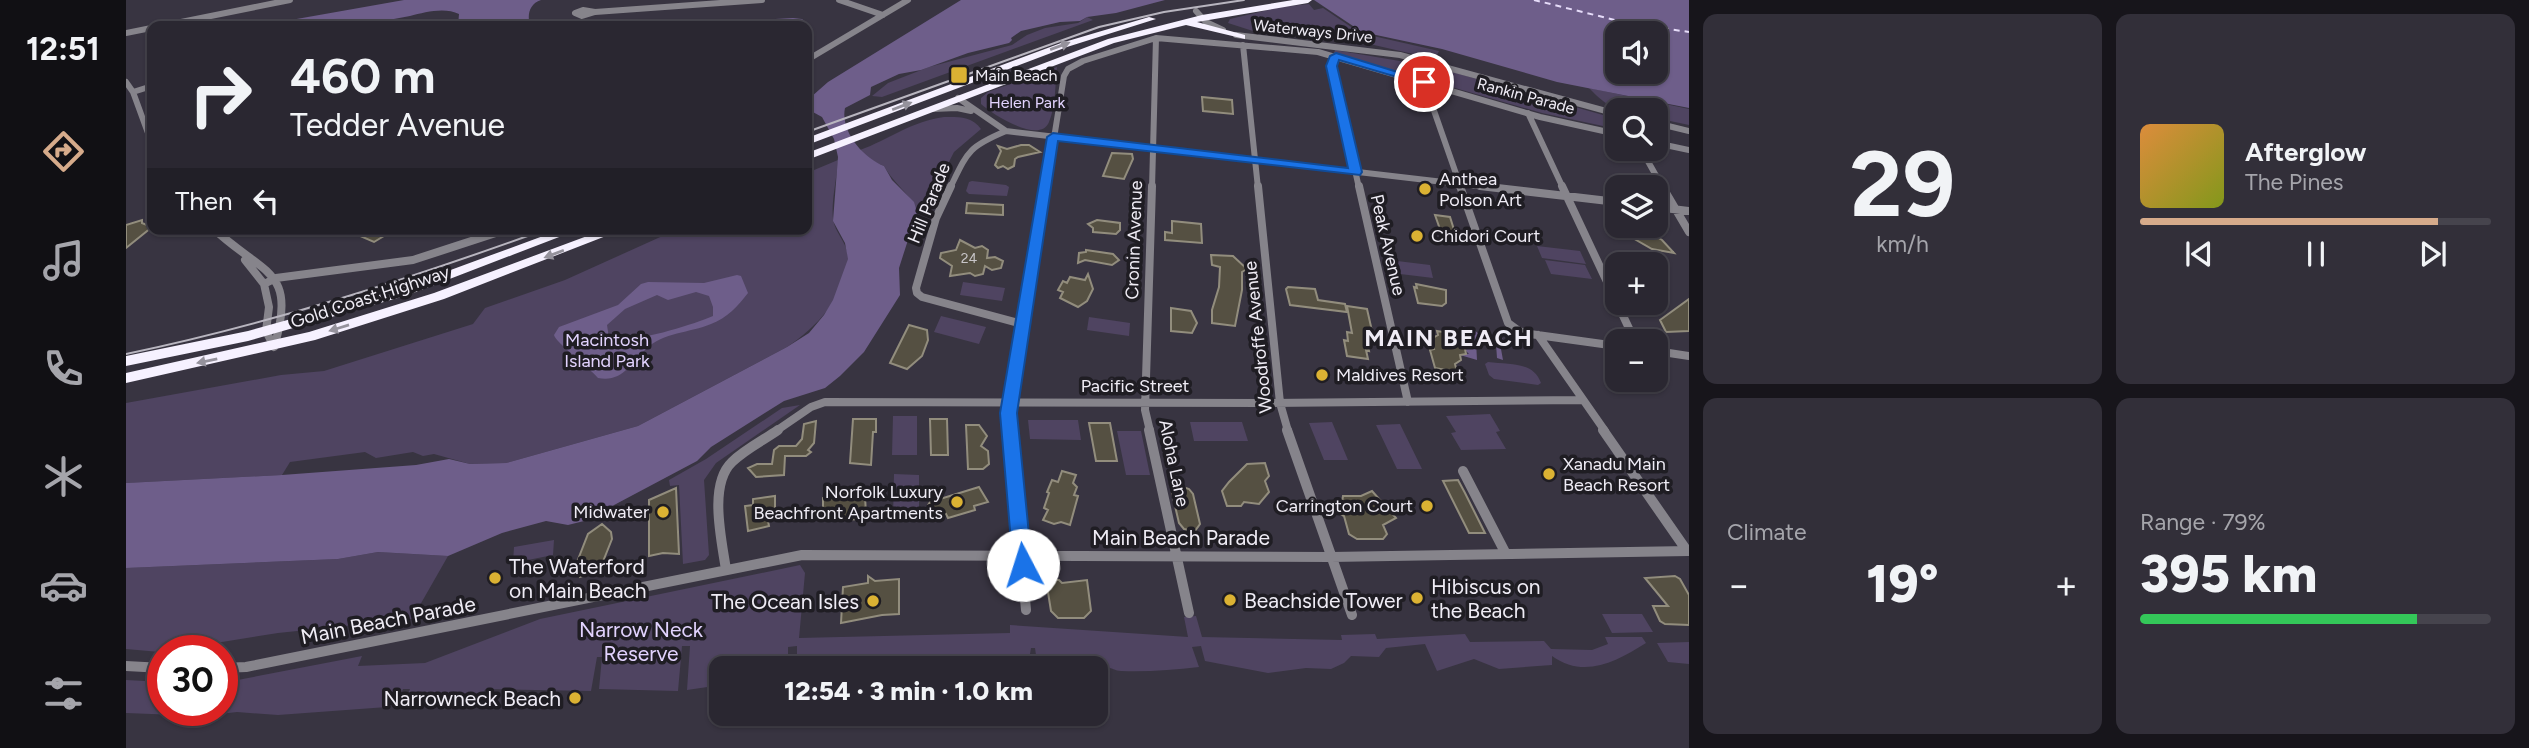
<!DOCTYPE html>
<meta charset="utf-8">
<style>
:root{--surface:#2a2731;--page:#322f39;--text:#f1f3f6;--muted:#a5a5ab;--line:#46444d;--accent:#d6ab8b}
body{margin:0;font-family:Figtree,sans-serif;background:var(--page);color:var(--text);height:100vh;display:flex;flex-direction:column;font-size:26px;white-space:nowrap}
*{box-sizing:border-box;margin:0}
p{font-size:23px;color:var(--muted)}
.icon{flex:none;width:38px;height:38px;fill:none;stroke:currentColor;stroke-width:2;stroke-linecap:round;stroke-linejoin:round}
.map{position:relative;flex:1;overflow:hidden}
.details{display:flex;flex-direction:column;gap:14px;padding:14px;background:#17151b;width:840px}
.details>*{flex:none}
.banner{position:absolute;left:21px;top:21px;width:665px;height:214px;border-radius:14px;box-shadow:0 2px 5px #0004,0 0 0 2px var(--line);background:#2a2731;color:var(--text);overflow:hidden}
.tools{position:absolute;left:1479px;top:21px;display:grid;gap:14px}
.tools a{display:grid;place-items:center;width:63px;height:63px;border-radius:14px;background:var(--surface);box-shadow:0 2px 5px #0004,0 0 0 2px var(--line);font-size:35px}
.speed{position:absolute;left:21px;top:635px;display:flex;gap:14px;font-size:35px;font-weight:700;text-align:center}
.speed>*{display:grid;place-content:center;width:91px;height:91px;border-radius:50%;background:var(--surface);box-shadow:0 2px 5px #0004,0 0 0 2px var(--line);line-height:1}
.speed .limit{border:10px solid #d22;background:#fff;color:#111}
.pin{position:absolute;display:grid;place-items:center;width:60px;height:60px;color:#fff;margin:-30px;border:4px solid #fff;border-radius:50%;box-shadow:0 2px 7px #0007}
.me{position:absolute;width:77px;margin:-38px;rotate:355deg;stroke-linejoin:round;filter:drop-shadow(0 0 5px #0008)}
.turn{display:flex;align-items:center;gap:24px;height:147px;padding:0 28px;font-size:32px}
.turn .icon{width:91px;height:91px;stroke-width:2.5}
.turn b{display:block;font-size:49px;line-height:60px}
.then{display:flex;align-items:center;height:66px;padding:0 28px;background:#0003;gap:14px;font-size:26px}
.big{font-size:52px;font-weight:800;line-height:1.1}
.details .tile{flex:1;display:flex;flex-direction:column;justify-content:center;gap:10px;min-width:0;padding:0 24px;border-radius:14px;background:var(--page)}
.details .dial{align-items:center;gap:0}
.dial b{font-size:91px;line-height:1}
.song{display:flex;align-items:center;gap:21px}
.cover{width:84px;height:84px;border-radius:10px;background:linear-gradient(135deg,hsl(30 70% 55%),hsl(70 70% 35%))}
.played{height:7px;border-radius:4px;background:linear-gradient(90deg,var(--accent) 85%,var(--line) 85%)}
.keys{display:flex;justify-content:space-around;direction:ltr}
.heat{display:flex;justify-content:space-between;align-items:center;font-size:38px;direction:ltr}
.charge{height:10px;border-radius:5px;background:linear-gradient(90deg,#34c759 79%,var(--line) 0)}
.details .tiles{flex:1;display:grid;gap:14px;grid-template-columns:repeat(2,1fr)}
.trip{position:absolute;left:583px;top:656px;width:399px;height:70px;border-radius:14px;background:var(--surface);box-shadow:0 2px 5px #0004,0 0 0 2px var(--line);font-weight:800;line-height:70px;text-align:center}
main{display:flex;flex:1;min-height:0}
.menu{display:flex;flex-direction:column;width:126px;justify-content:space-around;align-items:center;background:#111014;color:var(--muted)}
.menu .icon{width:49px;height:49px}
.menu .current{color:var(--accent)}
.menu b{font-size:32px;color:var(--text)}
.map>svg:first-child{display:block}
.green{fill:#4f4461}
.water{fill:#6e5e8a;fill-rule:evenodd}
.lines{fill:none;stroke-linecap:round;stroke-linejoin:round}
.ferry{stroke:#e6dcf9;stroke-width:2;stroke-dasharray:6 5;stroke-linecap:butt}
.building{fill:#555042;stroke:#928d7d;stroke-width:2}
.minor-far2{stroke:#86848b;stroke-width:6}
.minor-far1{stroke:#86848b;stroke-width:8}
.minor{stroke:#86848b;stroke-width:10}
.highway{fill:#f6f1ff;fill-rule:evenodd}
.tram{stroke:#b8b5bf;stroke-width:2}
.oneway{fill:#95929c}
.route{fill:#1a73e8;stroke:#114b97;stroke-width:2}
.poi-dot{fill:#dbb233;stroke:#1f1d23;stroke-width:2.5}
.labels{text-anchor:middle;dominant-baseline:central;stroke-width:7;stroke-linejoin:round;paint-order:stroke}
.number-label{font-size:14px;fill:#c8c5c8}
.far-street-label{font-size:16px;fill:#efecf5;stroke:#1f1d23}
.far-poi-label{font-size:16px;fill:#efecf5;stroke:#1f1d23;text-anchor:start}
.far-park-label{font-size:16px;fill:#e2d3fe;stroke:#1f1d23}
.poi-label{font-size:18px;fill:#efecf5;stroke:#1f1d23;text-anchor:start}
.street-label{font-size:18px;fill:#efecf5;stroke:#1f1d23}
.park-label{font-size:18px;fill:#e2d3fe;stroke:#1f1d23}
.near-street-label{font-size:21px;fill:#efecf5;stroke:#1f1d23}
.near-poi-label{font-size:21px;fill:#efecf5;stroke:#1f1d23;text-anchor:start}
.near-park-label{font-size:21px;fill:#e2d3fe;stroke:#1f1d23}
.district-label{font-size:24px;font-weight:bold;letter-spacing:2px;fill:#efecf5;stroke:#1f1d23}
</style>
<main>
<nav class="menu">
<b>12:51</b>
<svg class="icon current" aria-label="directions" viewBox="0 0 24 24"><path d="M12 3l9 9-9 9-9-9zM9 14v-3h6M13 9l2 2-2 2"/></svg>
<svg class="icon" aria-label="music" viewBox="0 0 24 24"><path d="M9 18V5l10-2v13"/><circle cx="6" cy="18" r="3"/><circle cx="16" cy="16" r="3"/></svg>
<svg class="icon" aria-label="phone" viewBox="0 0 24 24"><path d="M5 4h4l2 5-3 2q2 4 5 5l2-3 5 2v4C11 20 4 13 5 4z"/></svg>
<svg class="icon" aria-label="climate" viewBox="0 0 24 24"><path d="M12 3v18M4 7l16 10M4 17L20 7"/></svg>
<svg class="icon" aria-label="car" viewBox="0 0 24 24"><path d="M5 17H2v-5l4-1 3-4h7l3 4 3 1v5h-3M9 17h6M6 11h13"/><circle cx="7" cy="17" r="2"/><circle cx="17" cy="17" r="2"/></svg>
<svg class="icon" aria-label="filters" viewBox="0 0 24 24"><path d="M4 7h16M4 17h16"/><circle cx="9" cy="7" r="2"/><circle cx="15" cy="17" r="2"/></svg>
</nav>
<div class="map">
<svg width="1563" height="748" viewBox="0 0 1563 748">
<rect width="100%" height="100%" fill="#383441"/>
<path class="green" d="M1183,4l5,6 9,-2 37,25 79,18 -4,8 -61,-14 -118,-13 -28,-9 2,-4 50,-12z
M961,17l6,3 -211,77 -10,-1 16,-13 41,-16 83,-22 15,-10 18,-7 33,-5z
M1209,50l100,17 182,52v10l-75,-16 -208,-60z
M931,67c-2,17 -1,39 -8,55 -9,23 -57,-8 -68,-18v-6l7,-6z
M1463,88l100,21v16l-33,-7v-8c-36,0 -42,4 -67,-22z
M818,117c14,0 28,-1 37,12l-27,23 -29,57 -8,3c-6,-18 -24,-29 -33,-46l-15,-6 -9,-10c28,-10 52,-29 84,-33z
M712,160c-1,18 -7,41 -5,59 2,15 16,25 15,41 -3,37 -32,68 -61,87l-149,79 -132,37 -36,1 -36,-10 -11,2 -10,-4 -37,6 -11,-6 -75,10 -8,13 -156,8v-80l155,-28 43,-4 149,-47 12,-16 80,-28 113,-51h129v-56z
M846,181l34,4 3,2 -2,9 -38,-2 -3,-3 3,-9z
M1411,246l43,5 6,13 -44,-6z
M1263,260l41,5 3,13 -41,-5z
M1419,260l40,5 7,14 -41,-5z
M837,282l42,6 -3,13 -42,-6z
M815,316l45,11 -7,17 -45,-12z
M963,317l41,6 -1,13 -42,-6z
M1362,362c22,3 45,-1 53,21l-3,2 -44,-6 -5,-4 -4,-11z
M674,405l-84,58 -12,17 5,75 -4,5 -22,4 -4,-79 -9,1 -1,-6 37,-21 76,-51z
M1364,414l10,17 -4,1 10,17 -45,1 -10,-17 5,-1 -10,-16z
M767,416h24v39h-25z
M902,420h50l3,20 -51,-1z
M1064,422h52l6,19h-54z
M1206,422l16,38h-24l-15,-37z
M1274,424l22,45h-25l-21,-44z
M991,431h24l9,44h-24z
M768,474l25,1v44h-26z
M428,540l-1,15 -40,8 1,-16z
M252,552l70,4 -36,63 -134,14 -118,19 -34,-3v-81l212,-9z
M674,565l5,8 -6,65 211,-5v-8l178,12 -4,-20 12,-1 6,21 140,3 -1,-5 34,-1 2,5 88,-5 5,8 74,-1 7,8 41,1 16,-6 -3,-7h37l4,6c-30,19 -62,36 -94,13v9l-53,4 -25,-10 -37,12 -12,-27 -39,4 -7,9 -28,-1 -7,7 -13,6 -25,-1 -38,5 -63,-12 -4,-15 -9,1 7,20c-26,3 -52,5 -78,4 -5,0 -11,-4 -16,-4 -20,0 -49,8 -68,-5l-2,-14h-4l-3,18 -4,2h-227v-22l-9,1v13l-6,8h-61v17l-34,5 3,-44h-8l-4,45 -79,-2 3,-32h-5l-6,34 -105,-2 -4,4 -46,2 -10,5 -16,2 -3,-6 3,-7h-7l-8,16 -8,2 -109,8 -41,-3 -34,4 -77,-3v-33l37,2v28h59v-27l140,-27 -4,10 67,-3 115,-44z
M1476,614h40l11,18 -41,1z
M1563,642v22l-21,-2 -11,-19z"/>
<path class="water" d="M278,0h137c-12,4 -14,15 -11,26h-72l1,-12c-14,-7 -34,-2 -49,2 -51,11 -101,10 -153,10z
M835,0h204l-49,13 -29,4 -7,4 -20,1 -39,9 -10,7 1,2 -3,3 -41,10 -47,17 -22,4 -28,13 -1,8 -25,13c-5,23 18,50 39,58l8,14 22,22 3,10 -18,56 1,27 -36,57 -24,24 -15,12 -41,13 -73,46 -14,14 -113,60 -16,4 -22,-4 -44,12 -54,23 -70,-4 -40,7 -212,9v-85l156,-8 134,-10 33,-6 21,5 36,-1 132,-37 149,-79 22,-14 15,-18 9,-15 15,-41 -3,-16 -12,-22 5,-64 -4,-18 -12,-22 -11,-6v-14l17,-15z
M1188,0h375v108l-132,-26 -115,-33 -80,-17zM1530,33v39h-39v-39z
M667,18l9,1 7,6 -2,2 -155,-1z
M611,275l4,1 7,17c-10,13 -21,25 -37,31 -21,9 -48,8 -65,25 -15,14 -24,34 -48,29 -9,-11 -42,-35 -44,-43l5,-8 59,-22 23,-21 7,-2 56,1zM570,292l13,4 4,11v9c-21,9 -84,29 -104,22l-2,-13 18,-16 32,-14 11,5z
M1337,326l9,2 8,7 22,3 5,5 -6,6 2,11 -6,-2 -1,-14 -3,-3h-17l1,19 -17,-5 -1,-2 10,1 -4,-4 4,-8 -2,-9 -5,-2z"/>
<g class="lines">
<path class="ferry" d="M1408,0l93,23 62,9"/>
</g>
<path class="building" d="M1076,97l30,3 1,14 -30,-3z
M895,145h8l11,7 -22,5 -3,2 -1,7 -6,3 -5,-3 -5,2 -3,-3 6,-14 -3,-5 9,3z
M986,153l20,1 1,5 -9,20 -21,-3z
M841,203l36,2v10l-37,-2z
M1309,215l15,2 5,16 -14,-1z
M16,220v3l10,4 -26,21v-23z
M971,220l23,3v7l-4,4 -23,-2v-4l-5,-4z
M1046,221l29,3 1,19 -37,-3v-8l7,1z
M1486,226h25l25,14 12,13 -22,-4z
M218,229h56v5l-16,2 -10,6z
M834,240l15,8 7,-2 6,4 -1,8 8,-1 8,4 -2,7 -9,2 -7,-4 -2,8 -8,2 -5,-3 -20,3 2,-10 -12,-8 1,-5 15,-3z
M960,250l27,4 6,6 -7,5 -27,-5 -7,3 1,-10 7,-1z
M1085,255l22,1 14,13 -5,3v18l-7,36 -23,-3v-13l7,-23 1,-20 -8,-2z
M962,274l5,15 -6,12 -9,6 -18,-9 3,-6 -5,-2 5,-9 4,2 3,-6 15,3z
M1290,284l30,6v13l-4,3 -24,-3 -4,-16 3,1z
M1162,287l27,2 3,11 27,4 2,8 -57,-7 -4,-16z
M1563,299v32l-23,1 -6,-12z
M1221,306l20,3 5,22 -5,-1 3,12h-3l2,9 -3,-1 2,9 -21,-3 -3,-16 4,1 -1,-9 5,1z
M1045,308l20,3 6,12 -5,10 -21,-2z
M783,325l18,5 1,10 -6,16 -15,13 -17,-6z
M1323,330l18,3 3,9 -6,2 2,10 -6,1 1,5 -6,4 2,8 -22,-4 -5,-18 4,-1 -3,-10 7,-4 -1,-4 12,2z
M727,419h23v13h-3l-2,33 -21,-2z
M804,419h17l1,36h-17z
M690,421l-2,22 -6,7 3,2 -5,4h-21l-1,19 -28,2 -8,-9 9,-4h15l2,-14 5,-4h17l6,-7 2,-15z
M963,423h21l7,38h-21z
M840,425h13l8,11 -6,10 7,5 1,13 -6,5h-15z
M1139,463l4,13 -4,5 4,11 -10,12 -15,-2 -3,4h-14l-5,-15 7,-9 18,-18z
M936,471l14,4 -3,8 4,4 -3,8 4,1 -8,29 -9,-3 -7,2 -11,-4 5,-10 -4,-2 5,-15 -2,-1 5,-12 6,2z
M1332,480l7,13 20,40h-16l-26,-52z
M1054,486l9,3 4,5 7,30 -5,7 -11,-2 -5,-6 -7,-30 2,-5z
M853,487l9,15 -14,4 1,4 -27,8 -2,-4 -13,4 -5,-13 2,-3z
M550,488l3,66 -16,-1 -14,3v-56z
M1246,491l24,27 -13,7 4,9 -4,5h-26l-8,-5 -5,-18 -4,-2 3,-18h18z
M730,493l9,3 1,18 -7,5 -28,2 -8,-4v-19l9,-3z
M649,496v18l-8,2 2,10 -21,5 -3,-25 8,-1v-6z
M476,524l9,8 1,7 -10,25 -5,7 -17,6 -3,-15 11,-28z
M742,576l7,5 24,-2v35l-17,1 -41,8 2,-36 25,-4z
M1549,576l5,3 9,16v30l-24,-1 -5,-3 -7,-15h15l-23,-28z
M920,580h13l3,3 25,-3 4,31 -7,7h-26l-7,-7z"/>
<g class="lines">
<path class="minor-far2" d="M713,0l44,15
M457,10l12,2 -13,4 -7,-3z
M1070,11l10,11 17,8
M469,12l167,-12
M0,33l164,-33
M1110,35l164,20 217,59
M1117,45l15,143
M1210,56l-4,11 27,121
M681,60l101,-60
M0,82l7,10 19,52
M1298,82l37,106
M7,92l19,-6
M832,98l48,33 489,57
M807,109l24,-1 14,3
M1402,113l35,75
M1530,123l33,8
M1530,143l33,7
M1515,149l22,39
M824,188c18,-37 18,-41 56,-57
M920,188l18,-112 4,-7 15,-8 73,-23 162,14 222,65 77,17
M1026,188l4,-150"/>
<path class="minor-far1" d="M825,186l-15,32 -20,70 1,5 5,4 100,27
M1132,186l22,217 8,28
M1233,186l49,216
M1334,186l48,137 11,8 11,3 87,12
M1354,186l137,16
M1436,186l55,117
M1536,186l27,46
M1530,207l33,4
M88,229c49,46 84,40 60,118
M119,260l19,24 5,23 -3,24 8,16
M138,284l12,-6 137,-18 95,-31
M1491,303l18,38
M1412,335l67,96
M1530,351l33,5
M650,431l35,-24 14,-5 441,1 316,-3
M885,431l-2,-18 37,-227
M1024,431l-5,-21 7,-224"/>
<path class="minor" d="M884,430l16,180
M1023,430l40,183
M1161,430l65,185
M1477,430l84,121
M1337,471l43,83
M600,570c-4,-29 -18,-85 6,-108 13,-13 32,-22 46,-32
M0,666l37,2
M96,668l24,-1 556,-112 529,2 358,-6"/>
<path class="highway" d="M1167,0h19l-4,3 -111,19 48,13v4l-59,-14 -72,18 -307,117v-7l301,-114 94,-24z
M1023,17l7,2 -89,28 -260,98v-7l254,-95z
M436,229h18l-172,66 -160,46 -122,25v-10l122,-25 151,-42z
M480,229h18l-180,70 -129,41 -189,43v-10l183,-41 125,-39z"/>
<path class="tram" d="M681,132l292,-105 65,-15 80,-12
M0,354c144,-30 283,-75 421,-125"/>
</g>
<defs><path id="oneway-solid" d="M-6-.8H1V-3.2L6.5 0L1 3.2V.8H-6Z" transform="scale(1.75)"/></defs>
<g class="oneway">
<use href="#oneway-solid" transform="translate(934 46) rotate(-20)"/>
<use href="#oneway-solid" transform="translate(776 106) rotate(-21)"/>
<use href="#oneway-solid" transform="translate(428 254) rotate(159)"/>
<use href="#oneway-solid" transform="translate(213 328) rotate(163)"/>
<use href="#oneway-solid" transform="translate(81 361) rotate(168)"/>
</g>
<path class="route" d="M1210,53l94,29 -6,3 -85,-25 -2,6 25,106 -2,3 -302,-34 -41,272 15,152 -2,6 -7,3 -7,-3 -3,-6 -13,-152 47,-276 6,-4 295,35 -22,-102 4,-10z"/>
<g class="poi-dot">
<rect x="824" y="66" width="18" height="18" rx="3.5"/>
<circle cx="1299" cy="189" r="7"/>
<circle cx="1291" cy="236" r="7"/>
<circle cx="1196" cy="375" r="7"/>
<circle cx="1423" cy="474" r="7"/>
<circle cx="831" cy="502" r="7"/>
<circle cx="1301" cy="506" r="7"/>
<circle cx="537" cy="512" r="7"/>
<circle cx="369" cy="578" r="7"/>
<circle cx="1291" cy="598" r="7"/>
<circle cx="1104" cy="600" r="7"/>
<circle cx="747" cy="601" r="7"/>
<circle cx="449" cy="698" r="7"/>
</g>
<g class="labels">
<g class="number-label">
<text x="843" y="258">24</text>
</g>
<g class="far-street-label">
<text transform="translate(1187 31) rotate(6)">Waterways Drive</text>
<text transform="translate(1400 96) rotate(15)">Rankin Parade</text>
</g>
<g class="far-poi-label">
<text x="849" y="75">Main Beach</text>
</g>
<g class="far-park-label">
<text x="901" y="102">Helen Park</text>
</g>
<g class="poi-label">
<text x="1313" y="179">Anthea<tspan x="1313" dy="21">Polson Art</tspan></text>
<text x="1305" y="236">Chidori Court</text>
<text x="1210" y="375">Maldives Resort</text>
<text x="1437" y="464">Xanadu Main<tspan x="1437" dy="21">Beach Resort</tspan></text>
<text x="817" y="492" text-anchor="end">Norfolk Luxury<tspan x="817" dy="21">Beachfront Apartments</tspan></text>
<text x="1287" y="506" text-anchor="end">Carrington Court</text>
<text x="523" y="512" text-anchor="end">Midwater</text>
</g>
<g class="street-label">
<text transform="translate(803 203) rotate(-68)">Hill Parade</text>
<text transform="translate(1008 240) rotate(-88)">Cronin Avenue</text>
<text transform="translate(1262 245) rotate(77)">Peak Avenue</text>
<text transform="translate(244 297) rotate(-18)">Gold Coast Highway</text>
<text transform="translate(1132 337) rotate(-96)">Woodroffe Avenue</text>
<text x="1009" y="386">Pacific Street</text>
<text transform="translate(1048 463) rotate(78)">Aloha Lane</text>
</g>
<g class="park-label">
<text x="481" y="340">Macintosh<tspan x="481" dy="21">Island Park</tspan></text>
</g>
<g class="near-street-label">
<text x="1055" y="537">Main Beach Parade</text>
<text transform="translate(262 620) rotate(-11)">Main Beach Parade</text>
</g>
<g class="near-poi-label">
<text x="383" y="566">The Waterford<tspan x="383" dy="24">on Main Beach</tspan></text>
<text x="1305" y="586">Hibiscus on<tspan x="1305" dy="24">the Beach</tspan></text>
<text x="1118" y="600">Beachside Tower</text>
<text x="733" y="601" text-anchor="end">The Ocean Isles</text>
<text x="435" y="698" text-anchor="end">Narrowneck Beach</text>
</g>
<g class="near-park-label">
<text x="515" y="629">Narrow Neck<tspan x="515" dy="24">Reserve</tspan></text>
</g>
<g class="district-label">
<text x="1323" y="337">MAIN BEACH</text>
</g>
</g>
</svg>
<div class="tools">
<a><svg class="icon" aria-label="sound" viewBox="0 0 24 24"><path d="M4 9h4l5-4v14l-5-4H4zM17 9q2 3 0 6"/></svg></a>
<a><svg class="icon" aria-label="search" viewBox="0 0 24 24"><circle cx="10" cy="10" r="6"/><path d="M15 15l6 6"/></svg></a>
<a><svg class="icon" aria-label="layers" viewBox="0 0 24 24"><path d="M12 4l9 5-9 5-9-5zM3 14l9 5 9-5"/></svg></a>
<a>+</a>
<a>−</a>
</div>
<div class="speed"><div class="limit">30</div></div>
<div class="pin" style="left:1298px;top:82px;background:#d93025"><svg class="icon" aria-label="arrive" viewBox="0 0 24 24"><path d="M6 21V4h12l-3 4 3 4H6"/></svg></div>
<svg class="me" style="left:897px;top:565px" viewBox="-20 -20 40 40"><circle r="19" fill="#fff"/><path d="M0-13L10 11 0 6-10 11z" fill="#1a73e8"/></svg>
<div class="trip">12:54 · 3 min · 1.0 km</div>
<div class="banner">
<div class="turn"><svg class="icon" aria-label="right" viewBox="0 0 24 24"><path d="M7 20v-9h11M14 6l5 5-5 5"/></svg><div><b>460 m</b>Tedder Avenue</div></div>
<div class="then">Then<svg class="icon" aria-label="left" viewBox="0 0 24 24"><path d="M17 20v-9H6M10 6l-5 5 5 5"/></svg></div>
</div>
</div>
<section class="details">
<div class="tiles">
<div class="tile dial"><b>29</b><p>km/h</p></div>
<div class="tile">
<div class="song"><i class="cover"></i><div><b>Afterglow</b><p>The Pines</p></div></div>
<div class="played"></div>
<div class="keys"><svg class="icon" aria-label="previous" viewBox="0 0 24 24"><path d="M18 5L8 12l10 7zM5 5v14"/></svg><svg class="icon" aria-label="pause" viewBox="0 0 24 24"><path d="M8 5v14M16 5v14"/></svg><svg class="icon" aria-label="next" viewBox="0 0 24 24"><path d="M6 5l10 7-10 7zM19 5v14"/></svg></div>
</div>
<div class="tile"><p>Climate</p>
<div class="heat"><a>−</a><b class="big">19°</b><a>+</a></div>
</div>
<div class="tile"><p>Range · 79%</p><b class="big">395 km</b><div class="charge"></div></div>
</div>
</section>
</main>
